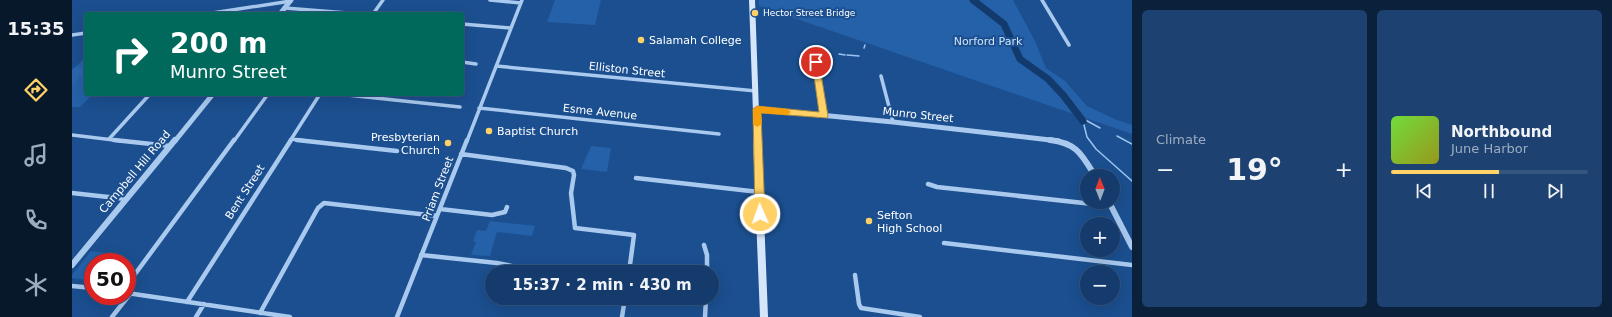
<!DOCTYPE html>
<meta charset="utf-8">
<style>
:root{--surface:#143b6b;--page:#1d4271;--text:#f1f3f6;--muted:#9dadc1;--line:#33557e;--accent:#ffd166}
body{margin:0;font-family:"DejaVu Sans",sans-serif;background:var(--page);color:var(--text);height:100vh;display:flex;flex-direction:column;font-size:15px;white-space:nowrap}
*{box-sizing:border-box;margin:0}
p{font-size:13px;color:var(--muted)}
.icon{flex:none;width:22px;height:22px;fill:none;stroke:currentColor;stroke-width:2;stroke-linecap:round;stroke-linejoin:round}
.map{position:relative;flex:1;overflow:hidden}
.side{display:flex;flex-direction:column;gap:10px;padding:10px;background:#0b203b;width:480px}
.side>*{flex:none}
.hud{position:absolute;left:12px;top:12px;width:380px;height:84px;border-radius:4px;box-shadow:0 4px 16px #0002,0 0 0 1px var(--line);background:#00695c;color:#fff;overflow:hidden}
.needle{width:26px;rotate:359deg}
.controls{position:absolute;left:1008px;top:169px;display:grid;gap:8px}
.controls a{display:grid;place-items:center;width:40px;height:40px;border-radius:50%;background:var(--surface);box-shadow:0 4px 16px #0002,0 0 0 1px var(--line);font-size:20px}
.speed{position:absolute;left:12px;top:253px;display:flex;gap:8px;font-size:20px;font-weight:700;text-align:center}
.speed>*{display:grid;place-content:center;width:52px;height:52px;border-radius:50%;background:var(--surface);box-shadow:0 4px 16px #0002,0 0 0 1px var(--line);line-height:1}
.speed .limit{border:6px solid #d22;background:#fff;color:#111}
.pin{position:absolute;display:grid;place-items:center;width:34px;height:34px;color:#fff;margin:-17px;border:2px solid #fff;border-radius:50%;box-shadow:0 1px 4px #0007}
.me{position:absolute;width:44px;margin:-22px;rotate:358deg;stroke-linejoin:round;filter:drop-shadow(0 0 3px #0008)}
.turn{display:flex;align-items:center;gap:14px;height:84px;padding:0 20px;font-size:18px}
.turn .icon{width:52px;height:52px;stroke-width:2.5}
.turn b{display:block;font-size:28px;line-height:34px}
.big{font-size:30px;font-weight:800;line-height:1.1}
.side .tile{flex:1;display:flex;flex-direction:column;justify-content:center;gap:6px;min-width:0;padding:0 14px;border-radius:6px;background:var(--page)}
.song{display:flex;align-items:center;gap:12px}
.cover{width:48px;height:48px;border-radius:6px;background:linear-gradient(135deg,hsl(100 70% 55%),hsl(60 70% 35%))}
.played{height:4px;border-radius:2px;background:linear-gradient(90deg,var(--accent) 55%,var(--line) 55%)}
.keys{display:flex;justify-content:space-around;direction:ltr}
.heat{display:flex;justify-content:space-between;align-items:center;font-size:22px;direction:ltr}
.side .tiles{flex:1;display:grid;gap:10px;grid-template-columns:repeat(2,1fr)}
.trip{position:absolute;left:413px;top:265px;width:234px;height:40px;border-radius:20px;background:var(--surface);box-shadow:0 4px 16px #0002,0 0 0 1px var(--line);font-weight:800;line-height:40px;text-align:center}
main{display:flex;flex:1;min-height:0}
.dock{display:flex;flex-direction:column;width:72px;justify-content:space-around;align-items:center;background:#08182b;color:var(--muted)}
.dock .icon{width:28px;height:28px}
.dock .selected{color:var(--accent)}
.dock b{font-size:18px;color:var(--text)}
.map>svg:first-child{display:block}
.green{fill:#2461a8}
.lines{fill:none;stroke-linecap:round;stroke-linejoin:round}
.stream{stroke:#9cc4f0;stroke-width:1.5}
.river{stroke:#123a6d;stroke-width:7}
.building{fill:#2a66ad}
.minor-far1{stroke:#a9c9ee;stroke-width:3.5}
.minor{stroke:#a9c9ee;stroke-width:4.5}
.tertiary-far1{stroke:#a9c9ee;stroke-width:5}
.tertiary{stroke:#a9c9ee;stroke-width:6}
.secondary-far1{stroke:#d6e6fa;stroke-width:6}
.secondary{stroke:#d6e6fa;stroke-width:8}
.route{fill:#ffd166;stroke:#a68842}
.slow{fill:#f59e0b}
.poi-dot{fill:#ffd166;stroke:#1b4f8f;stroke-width:1.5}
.labels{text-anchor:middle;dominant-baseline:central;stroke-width:4;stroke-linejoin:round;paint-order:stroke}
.far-poi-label{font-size:9px;fill:#fff;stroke:#1b4f8f;text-anchor:start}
.poi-label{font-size:11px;fill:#fff;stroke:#1b4f8f;text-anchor:start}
.park-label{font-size:11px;fill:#cfe3fa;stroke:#1b4f8f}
.street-label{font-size:11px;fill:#fff;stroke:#1b4f8f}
</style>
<main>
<nav class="dock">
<b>15:35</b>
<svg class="icon selected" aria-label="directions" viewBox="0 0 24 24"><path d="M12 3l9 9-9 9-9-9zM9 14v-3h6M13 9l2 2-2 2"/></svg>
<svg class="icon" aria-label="music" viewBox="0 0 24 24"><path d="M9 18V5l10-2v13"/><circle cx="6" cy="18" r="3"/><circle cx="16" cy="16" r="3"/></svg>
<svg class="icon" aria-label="phone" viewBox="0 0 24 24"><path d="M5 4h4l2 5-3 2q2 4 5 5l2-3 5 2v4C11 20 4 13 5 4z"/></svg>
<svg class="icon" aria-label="climate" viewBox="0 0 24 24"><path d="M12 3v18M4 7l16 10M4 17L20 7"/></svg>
</nav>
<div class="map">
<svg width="1060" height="317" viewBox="0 0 1060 317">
<rect width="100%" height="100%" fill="#1b4f8f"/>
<path class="green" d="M483,0h46l-6,25 -48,-3z
M687,0h254l22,41 11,27 19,13 22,25 30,14 15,5v9l-373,-128z
M14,57v37h7l-13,13h-8v-37z
M519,146l20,2 -4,24 -26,-3z
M418,221l45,5 -3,10 -35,-4 -7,24 -19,-1 5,-13 -3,-1 4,-11 9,1z
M19,251l29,4 -5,7h-22v19l-21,-3v-3z"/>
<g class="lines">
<path class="stream" d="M792,48l1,-3
M767,54l6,1
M775,55l12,1
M1008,117l20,11
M1011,121l4,16 9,12 36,32
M1045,136l15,8"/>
<path class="river" d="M901,0l31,24 16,35 28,20 15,16 20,26"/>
</g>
<path class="building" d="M3,67l9,1 2,1v2l-14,14v-15z"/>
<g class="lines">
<path class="minor-far1" d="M418,0l31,3
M970,0l27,45
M213,8l75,6
M134,14l85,-13
M301,14l10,-14
M390,24l49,4
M0,35l14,-2
M390,62l14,2
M743,62l9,54
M424,66l260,25
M809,76l12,46
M266,94l122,13
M407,108l240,26
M0,135l50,6
M37,139l41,-45
M219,139l15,2
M162,141l34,-47
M218,141l30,-47
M395,141l55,-141"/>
<path class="minor" d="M42,140l56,6
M225,140l100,11
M389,154l105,14 7,3 1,4 -3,18 4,35 59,7 -5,37
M564,178l123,14
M856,184l9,3 174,19
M0,193l54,6
M368,209l52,6 13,-3 2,-5
M872,243l188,22
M632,245l3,10v17
M349,255l76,8 45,9
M783,275l4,29 2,4 59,9
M55,285l107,-145
M0,286l21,2
M55,293l163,24
M115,302l104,-162
M188,313l58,-105 6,-5 113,13
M40,317l18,-23
M124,317l8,-13
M325,317l70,-177
M550,317l3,-19
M633,317l1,-19"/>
<path class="tertiary-far1" d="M208,14l11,-14
M685,109l136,13 166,19
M103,141l38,-47"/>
<path class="tertiary" d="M978,140c27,3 32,15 45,36
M1037,202l23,45
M0,265l103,-125"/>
<path class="secondary-far1" d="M680,0l5,141"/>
<path class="secondary" d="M685,140l7,177"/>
</g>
<path class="route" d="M744,59l3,3 9,54 -1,2 -66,-5 4,101 -1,3h-7l-2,-3 -2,-105 4,-3 62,6 -7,-50z"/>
<path class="slow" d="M685,106l30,3 4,3 -4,3 -26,-2 1,11 -5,3 -4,-3v-15z"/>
<g class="poi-dot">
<circle cx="683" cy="13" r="4"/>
<circle cx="569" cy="40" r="4"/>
<circle cx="417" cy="131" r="4"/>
<circle cx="376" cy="143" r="4"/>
<circle cx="797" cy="221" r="4"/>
</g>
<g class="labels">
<g class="far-poi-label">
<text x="691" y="13">Hector Street Bridge</text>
</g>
<g class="poi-label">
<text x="577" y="40">Salamah College</text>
<text x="425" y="131">Baptist Church</text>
<text x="368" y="137" text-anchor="end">Presbyterian<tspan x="368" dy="13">Church</tspan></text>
<text x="805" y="215">Sefton<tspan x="805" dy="13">High School</tspan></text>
</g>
<g class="park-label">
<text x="916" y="41">Norford Park</text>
</g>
<g class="street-label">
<text transform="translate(555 70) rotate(6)">Elliston Street</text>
<text transform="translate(528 112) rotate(6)">Esme Avenue</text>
<text transform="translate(846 115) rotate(6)">Munro Street</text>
<text transform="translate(63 172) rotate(-50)">Campbell Hill Road</text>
<text transform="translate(366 189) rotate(-69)">Priam Street</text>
<text transform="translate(173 192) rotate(-57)">Bent Street</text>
</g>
</g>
</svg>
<div class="controls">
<a><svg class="needle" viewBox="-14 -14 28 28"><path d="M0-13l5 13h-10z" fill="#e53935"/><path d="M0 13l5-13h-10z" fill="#9dadc1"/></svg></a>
<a>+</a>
<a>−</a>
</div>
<div class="speed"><div class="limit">50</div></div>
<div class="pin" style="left:744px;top:62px;background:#d93025"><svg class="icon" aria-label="arrive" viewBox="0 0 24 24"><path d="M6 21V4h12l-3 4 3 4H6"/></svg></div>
<svg class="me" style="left:688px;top:214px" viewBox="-20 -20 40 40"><circle r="17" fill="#ffd166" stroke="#fff" stroke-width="3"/><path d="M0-11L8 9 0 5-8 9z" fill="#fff"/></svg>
<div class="trip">15:37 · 2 min · 430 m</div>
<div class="hud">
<div class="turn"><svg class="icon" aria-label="right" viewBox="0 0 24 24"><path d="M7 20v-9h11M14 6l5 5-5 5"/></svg><div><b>200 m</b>Munro Street</div></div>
</div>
</div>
<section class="side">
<div class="tiles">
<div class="tile"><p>Climate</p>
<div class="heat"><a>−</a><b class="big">19°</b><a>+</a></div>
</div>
<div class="tile">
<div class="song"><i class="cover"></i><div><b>Northbound</b><p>June Harbor</p></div></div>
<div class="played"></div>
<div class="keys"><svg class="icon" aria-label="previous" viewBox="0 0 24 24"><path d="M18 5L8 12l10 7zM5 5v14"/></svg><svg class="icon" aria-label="pause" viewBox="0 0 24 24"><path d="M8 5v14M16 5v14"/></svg><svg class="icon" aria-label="next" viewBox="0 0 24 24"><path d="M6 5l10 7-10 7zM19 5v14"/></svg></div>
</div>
</div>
</section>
</main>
